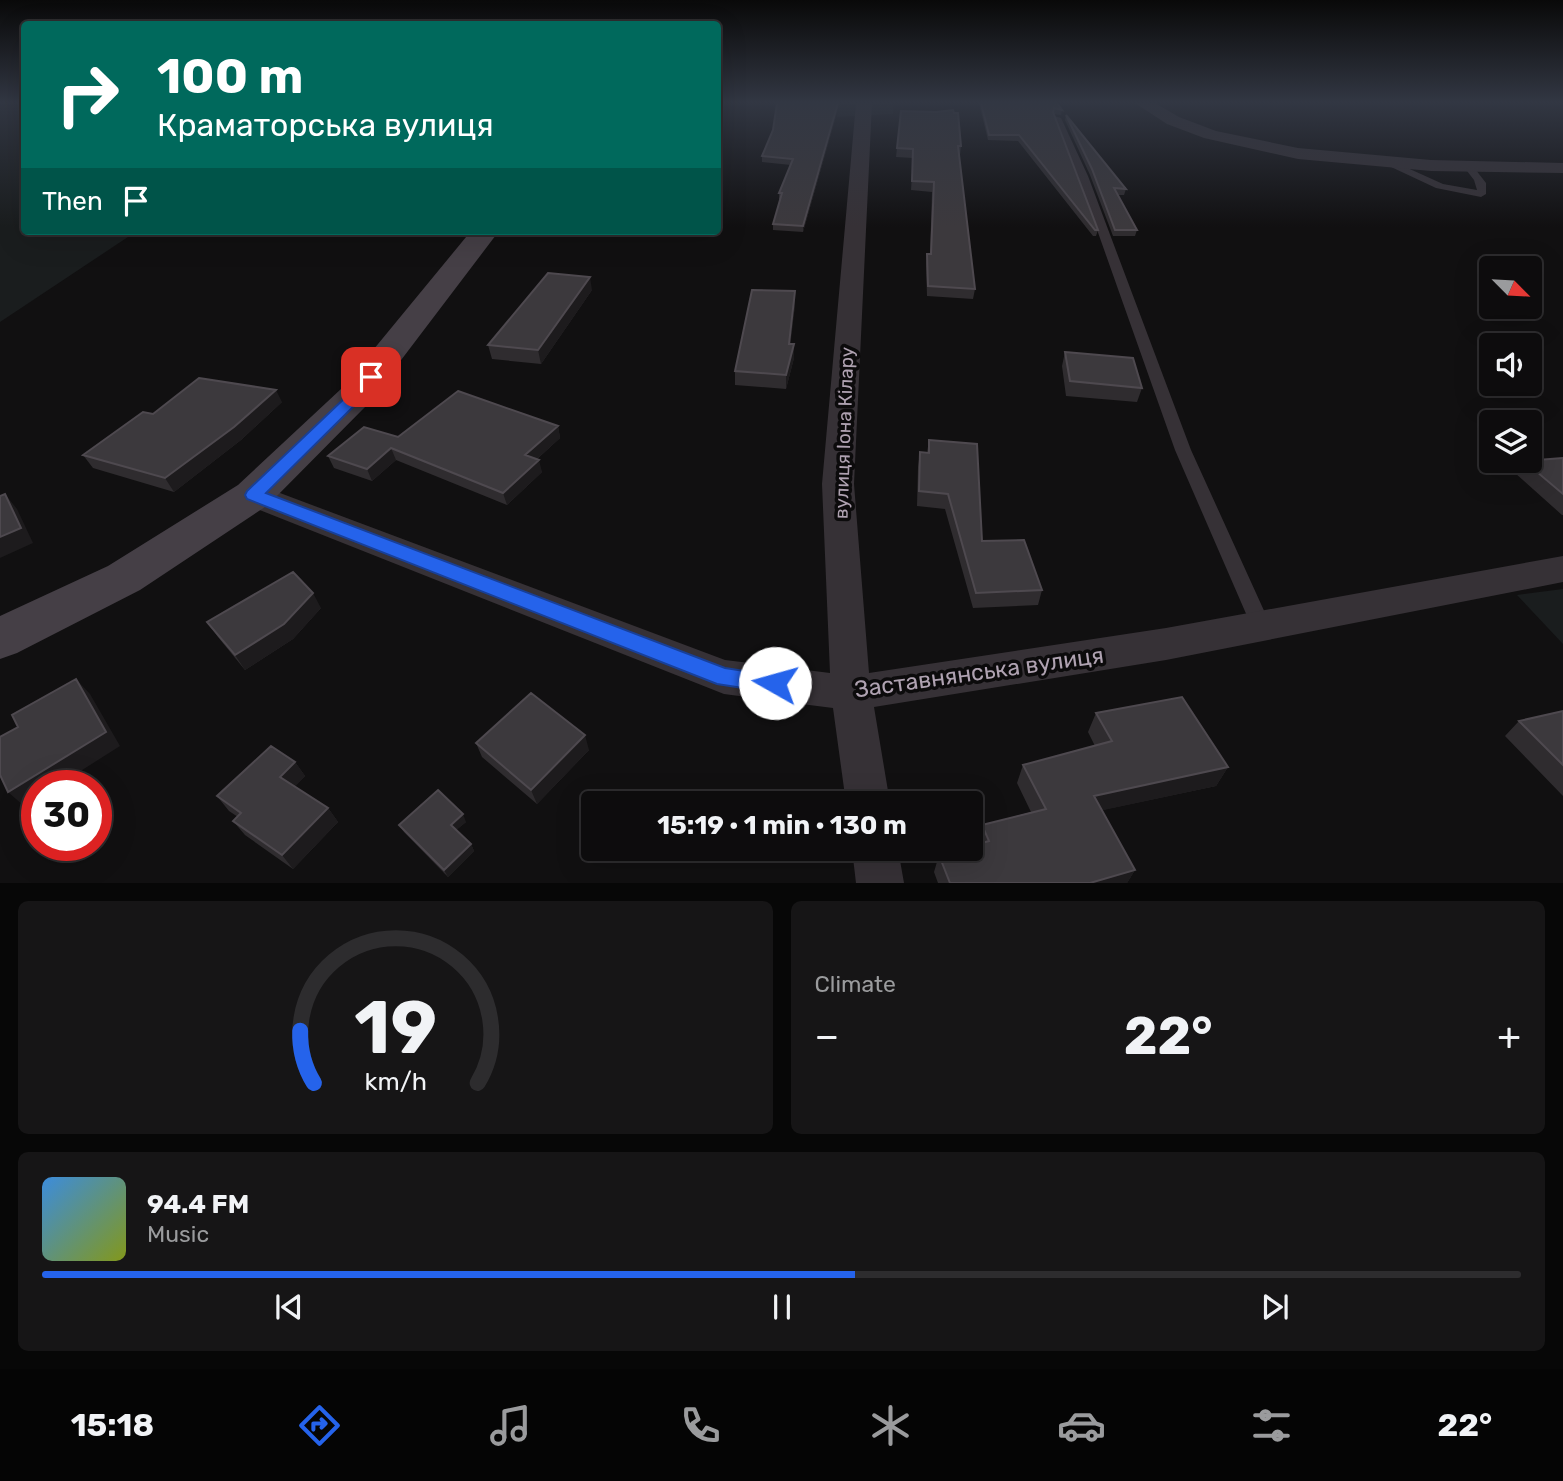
<!DOCTYPE html>
<meta charset="utf-8">
<style>
:root{--surface:#0d0c0d;--page:#161516;--text:#f1f3f6;--muted:#9a9b9d;--line:#2d2c2e;--accent:#2563eb}
body{margin:0;font-family:Rubik,sans-serif;background:var(--page);color:var(--text);height:100vh;display:flex;flex-direction:column;font-size:26px;white-space:nowrap}
*{box-sizing:border-box;margin:0}
p{font-size:23px;color:var(--muted)}
.icon{flex:none;width:38px;height:38px;fill:none;stroke:currentColor;stroke-width:2;stroke-linecap:round;stroke-linejoin:round}
.map{position:relative;height:883px;overflow:hidden}
.sheet{display:flex;flex-direction:column;gap:18px;padding:18px;background:#070707;flex:1}
.sheet>*{flex:none}
.hud{position:absolute;left:21px;top:21px;width:700px;height:214px;border-radius:7px;box-shadow:0 7px 28px #0002,0 0 0 2px var(--line);background:#00695c;color:#fff;overflow:hidden}
.needle{width:46px;rotate:114deg}
.tools{position:absolute;left:1479px;top:256px;display:grid;gap:14px}
.tools a{display:grid;place-items:center;width:63px;height:63px;border-radius:7px;background:var(--surface);box-shadow:0 7px 28px #0002,0 0 0 2px var(--line);font-size:35px}
.speed{position:absolute;left:21px;top:770px;display:flex;gap:14px;font-size:35px;font-weight:700;text-align:center}
.speed>*{display:grid;place-content:center;width:91px;height:91px;border-radius:50%;background:var(--surface);box-shadow:0 7px 28px #0002,0 0 0 2px var(--line);line-height:1}
.speed .limit{border:10px solid #d22;background:#fff;color:#111}
.pin{position:absolute;display:grid;place-items:center;width:60px;height:60px;color:#fff;margin:-30px;border-radius:14px;box-shadow:0 4px 10px #0006}
.me{position:absolute;width:77px;margin:-38px;rotate:277deg;stroke-linejoin:round;filter:drop-shadow(0 0 5px #0008)}
.turn{display:flex;align-items:center;gap:24px;height:147px;padding:0 21px;font-size:32px}
.turn .icon{width:91px;height:91px;stroke-width:2.5}
.turn b{display:block;font-size:49px;line-height:60px}
.then{display:flex;align-items:center;height:66px;padding:0 21px;background:#0003;gap:14px;font-size:26px}
.big{font-size:52px;font-weight:700;line-height:1.1}
.sheet .card{flex:1;display:flex;flex-direction:column;justify-content:center;gap:10px;min-width:0;padding:0 24px;border-radius:10px;background:var(--page)}
.sheet .dial{align-items:center;gap:0}
.dial svg{height:182px;overflow:visible;fill:none;stroke:var(--line);stroke-width:7;stroke-linecap:round;text-anchor:middle}
.dial text{fill:var(--text);stroke:none}
.song{display:flex;align-items:center;gap:21px}
.cover{width:84px;height:84px;border-radius:10px;background:linear-gradient(135deg,hsl(210 70% 55%),hsl(70 70% 35%))}
.played{height:7px;border-radius:4px;background:linear-gradient(90deg,var(--accent) 55%,var(--line) 55%)}
.keys{display:flex;justify-content:space-around;direction:ltr}
.heat{display:flex;justify-content:space-between;align-items:center;font-size:38px;direction:ltr}
.sheet .tiles{flex:1;display:grid;gap:18px;grid-template-columns:1fr 1fr}
.card:last-child{grid-column:span 2}
.trip{position:absolute;left:581px;top:791px;width:402px;height:70px;border-radius:7px;background:var(--surface);box-shadow:0 7px 28px #0002,0 0 0 2px var(--line);font-weight:700;line-height:70px;text-align:center}
.tab-bar{display:flex;height:112px;justify-content:space-around;align-items:center;background:#050505;color:var(--muted)}
.tab-bar .icon{width:49px;height:49px}
.tab-bar .current{color:var(--accent)}
.tab-bar b{font-size:32px;color:var(--text)}
.map>svg:first-child{display:block}
.green{fill:#1a1d1e}
.lines{fill:none;stroke-linecap:round;stroke-linejoin:round}
.lane{fill:#363136;fill-rule:evenodd}
.street{fill:#363136;fill-rule:evenodd}
.secondary{fill:#453f46;fill-rule:evenodd}
.wall{fill:#2f2c2f}
.shaded-wall{fill:#1d1b1d}
.building{fill:#3c393d;stroke:#4e494f;stroke-width:2}
.route{fill:#2563eb;stroke:#184099;stroke-width:2}
.labels{text-anchor:middle;dominant-baseline:central;stroke-width:7;stroke-linejoin:round;paint-order:stroke}
.street-label{font-size:19px;fill:#afa2b1;stroke:#0c0b0c}
.near-street-label{font-size:23px;fill:#afa2b1;stroke:#0c0b0c}
</style>
<div class="map">
<svg width="1563" height="883" viewBox="0 0 1563 883">
<rect width="100%" height="100%" fill="#111011"/>
<path class="green" d="M0,103h24v128h113l-137,91z
M838,103h55v11l-56,3z
M1563,589v55l-46,-49z"/>
<g class="lines">
<path class="lane" d="M1054,116l7,2 27,58 103,274 80,176 -3,6 -7,2 -7,-2 -79,-182 -97,-274z
M1392,161l51,23 34,6 -3,-10 -10,-13 8,-2 14,18v11l-5,3 -45,-9 -47,-22 -2,-2z"/>
<path class="street" d="M856,103h16l-18,381 15,189 297,-45 397,-72v26l-397,78 -292,47 16,96h-44l-13,-95 -109,-14 -482,-191 -5,-8 5,-8 11,-3 11,3 461,173 105,13 -8,-189z
M1135,103h20l24,14 37,14 82,17 133,12 132,3v10l-132,-2 -133,-12 -94,-21 -37,-14z
M852,849h46l6,34h-48z"/>
<path class="secondary" d="M471,231h28l-132,174 -99,100 -128,85 -123,63 -17,6v-43l108,-50 130,-81 103,-96z"/>
</g>
<path class="wall" d="M838,103v6l-35,123 -30,-2v-6l7,-25h-1v-6l12,-28 -29,-3v-6z
M979,103h78l5,7 -1,5 -8,-1 45,116 -2,6h-3l-75,-95 -30,-1z
M901,111l60,35 -1,9h-1l16,134 -2,10 -46,-3 -1,-32 1,-10h3l2,-62 -21,-2 2,-32 -17,-1z
M1066,115l60,74 -2,6h-6l19,35 -2,6h-22l-23,-61 -25,-55z
M592,290l-51,74 -49,-5 -4,-14z
M795,291v14l-5,39 4,14 -8,31 -51,-4v-14z
M1065,352l77,36 -5,14 -71,-6 -4,-30z
M282,402l-41,38 -67,52 -81,-24 -10,-13 70,-41z
M558,426l2,12 -24,22 6,12 -35,33 -111,-45 -24,21 -38,-13 -6,-12 70,-19z
M929,440l53,101 60,49 -4,15 -65,3 -28,-99 -28,-3 1,-39 2,-15 7,1z
M1563,458v57h-1l-47,-42 9,-12z
M321,608l-28,31 -48,31 -27,-33 -11,-15z
M1563,711v85l-58,-60 14,-15z
M1096,713l132,54 -12,19 -114,24 33,60 -8,13h-189l-4,-11 5,-17 38,-11 -1,-1 6,-18 49,-13 -14,-29 6,-18 72,-19 -7,-14z
M476,743l113,7 -52,54 -55,-47z
M295,762l10,14 -10,10 33,22 10,14 -45,47 -48,-34 -12,-14 5,-4 -9,-6 -12,-15z
M466,822l-10,8 15,14 3,7 -26,26 -44,-45 -5,-7z"/>
<path class="shaded-wall" d="M838,103v6l-35,123v-6z
M590,277l2,13 -51,74 -3,-14z
M795,291v14l-6,53v-14z
M794,344v14l-8,31v-14z
M276,390l6,12 -41,38 -67,52 -9,-14z
M558,426l2,12 -32,29 -3,-12z
M391,448l5,12 -24,21 -5,-12z
M539,460l3,12 -35,33 -4,-12z
M5,494l12,15 16,34 -33,15v-21z
M313,593l8,15 -28,31 -48,31 -10,-15z
M76,679l14,15 30,52 -63,40h-20v12l-13,8 -16,-14z
M585,735l4,15 -52,54 -6,-14z
M295,762l10,14 -14,15 -11,-14z
M1228,767l-12,19 -131,28 9,-18z
M328,808l10,14 -45,47 -11,-14z
M463,814l3,8 -12,10 -3,-7z
M471,844l3,7 -26,26 -4,-7z
M1135,870l-8,13h-37z"/>
<path class="building" d="M777,103h61l-35,123 -30,-2 9,-31h-3l14,-34 -31,-3 11,-26z
M981,103h76l5,7 -8,-2 -1,4 45,118h-3l-76,-95h-30z
M953,110l1,3h4l3,33h-3l17,143 -47,-3 -1,-32h4l3,-72 -22,-1 1,-32 -16,-1 4,-37 35,1z
M1066,115l60,74 -12,-1 23,42h-22l-23,-61z
M548,273l42,4 -52,73 -50,-5z
M752,290l43,1 -6,53h5l-8,31 -51,-4z
M1065,352l68,6 9,30 -72,-7z
M199,378l77,12 -42,37 -69,51 -82,-23 60,-43 10,2z
M458,391l100,35 -33,29 14,5 -36,33 -112,-45 -24,21 -39,-13 36,-29 34,10z
M929,440l48,4 5,97 42,-1 18,50 -66,3 -28,-99 -29,-3 1,-39 9,1z
M1563,458v36l-39,-33z
M5,494l16,34 -21,9v-41z
M293,572l20,21 -29,31 -49,31 -28,-33z
M76,679l30,53 -98,60 -8,-17v-38l18,-10 -6,-12z
M531,693l54,42 -54,55 -55,-47z
M1182,697l46,70 -134,29 41,74 -45,13h-140l-11,-28 22,-6h10v-3l18,-5 -7,-16 64,-16 -23,-44 89,-24 -16,-28z
M1563,711v54l-44,-44z
M271,746l24,16 -15,15 48,31 -46,47 -49,-34 8,-8 -24,-17z
M438,790l25,24 -12,11 20,19 -27,26 -45,-45z"/>
<linearGradient id="sky" x2="0" y2="1"><stop stop-color="#090909"/><stop offset="0.45" stop-color="#323743"/><stop offset="1" stop-color="#323743" stop-opacity="0"/></linearGradient>
<rect width="1563" height="227" fill="url(#sky)"/>
<path class="route" d="M371,372l7,5 -18,23 -94,93 459,175 58,9 3,6 -3,7 -8,3 -58,-9 -470,-185 -2,-4 2,-4 102,-97 17,-20z"/>
<g class="labels">
<g class="street-label">
<text transform="translate(844 433) rotate(-88)">вулиця Іона Кілару</text>
</g>
<g class="near-street-label">
<text transform="translate(979 672) rotate(-8)">Заставнянська вулиця</text>
</g>
</g>
</svg>
<div class="tools">
<a><svg class="needle" viewBox="-14 -14 28 28"><path d="M0-13l5 13h-10z" fill="#e53935"/><path d="M0 13l5-13h-10z" fill="#9a9b9d"/></svg></a>
<a><svg class="icon" aria-label="sound" viewBox="0 0 24 24"><path d="M4 9h4l5-4v14l-5-4H4zM17 9q2 3 0 6"/></svg></a>
<a><svg class="icon" aria-label="layers" viewBox="0 0 24 24"><path d="M12 4l9 5-9 5-9-5zM3 14l9 5 9-5"/></svg></a>
</div>
<div class="speed"><div class="limit">30</div></div>
<div class="pin" style="left:371px;top:377px;background:#d93025"><svg class="icon" aria-label="arrive" viewBox="0 0 24 24"><path d="M6 21V4h12l-3 4 3 4H6"/></svg></div>
<svg class="me" style="left:775px;top:683px" viewBox="-20 -20 40 40"><circle r="19" fill="#fff"/><path d="M0-13L10 11 0 6-10 11z" fill="#2563eb"/></svg>
<div class="trip">15:19 · 1 min · 130 m</div>
<div class="hud">
<div class="turn"><svg class="icon" aria-label="right" viewBox="0 0 24 24"><path d="M7 20v-9h11M14 6l5 5-5 5"/></svg><div><b>100 m</b>Краматорська вулиця</div></div>
<div class="then">Then<svg class="icon" aria-label="arrive" viewBox="0 0 24 24"><path d="M6 21V4h12l-3 4 3 4H6"/></svg></div>
</div>
</div>
<section class="sheet">
<div class="tiles">
<div class="card dial"><svg viewBox="0 0 100 80">
<path d="M14 69A42 42 0 1 1 86 69"/>
<path d="M14 69A42 42 0 0 1 8 46" stroke="#2563eb"/>
<text x="50" y="56" font-size="32" font-weight="700">19</text>
<text x="50" y="72" font-size="11">km/h</text>
</svg></div>
<div class="card"><p>Climate</p>
<div class="heat"><a>−</a><b class="big">22°</b><a>+</a></div>
</div>
<div class="card">
<div class="song"><i class="cover"></i><div><b>94.4 FM</b><p>Music</p></div></div>
<div class="played"></div>
<div class="keys"><svg class="icon" aria-label="previous" viewBox="0 0 24 24"><path d="M18 5L8 12l10 7zM5 5v14"/></svg><svg class="icon" aria-label="pause" viewBox="0 0 24 24"><path d="M8 5v14M16 5v14"/></svg><svg class="icon" aria-label="next" viewBox="0 0 24 24"><path d="M6 5l10 7-10 7zM19 5v14"/></svg></div>
</div>
</div>
</section>
<nav class="tab-bar">
<b>15:18</b>
<svg class="icon current" aria-label="directions" viewBox="0 0 24 24"><path d="M12 3l9 9-9 9-9-9zM9 14v-3h6M13 9l2 2-2 2"/></svg>
<svg class="icon" aria-label="music" viewBox="0 0 24 24"><path d="M9 18V5l10-2v13"/><circle cx="6" cy="18" r="3"/><circle cx="16" cy="16" r="3"/></svg>
<svg class="icon" aria-label="phone" viewBox="0 0 24 24"><path d="M5 4h4l2 5-3 2q2 4 5 5l2-3 5 2v4C11 20 4 13 5 4z"/></svg>
<svg class="icon" aria-label="climate" viewBox="0 0 24 24"><path d="M12 3v18M4 7l16 10M4 17L20 7"/></svg>
<svg class="icon" aria-label="car" viewBox="0 0 24 24"><path d="M5 17H2v-5l4-1 3-4h7l3 4 3 1v5h-3M9 17h6M6 11h13"/><circle cx="7" cy="17" r="2"/><circle cx="17" cy="17" r="2"/></svg>
<svg class="icon" aria-label="filters" viewBox="0 0 24 24"><path d="M4 7h16M4 17h16"/><circle cx="9" cy="7" r="2"/><circle cx="15" cy="17" r="2"/></svg>
<b>22°</b>
</nav>
